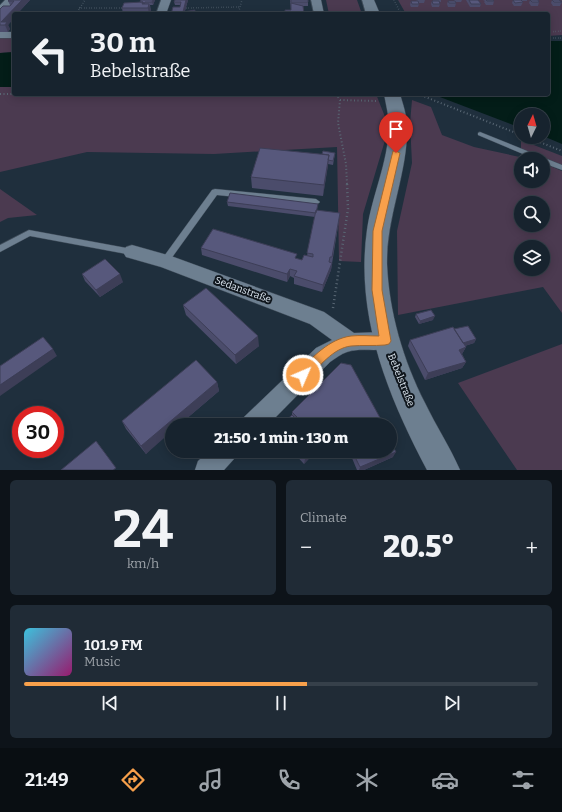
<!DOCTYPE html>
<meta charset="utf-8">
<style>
:root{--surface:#17232e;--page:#202b36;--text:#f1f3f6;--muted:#9ea4aa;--line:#36404a;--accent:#f8a04b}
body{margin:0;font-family:Bitter,serif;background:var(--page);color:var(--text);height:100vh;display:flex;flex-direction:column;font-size:15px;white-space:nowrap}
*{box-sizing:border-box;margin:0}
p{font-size:13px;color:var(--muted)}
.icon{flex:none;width:22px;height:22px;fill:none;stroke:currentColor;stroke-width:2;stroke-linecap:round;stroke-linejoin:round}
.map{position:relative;height:470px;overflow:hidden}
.side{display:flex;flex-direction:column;gap:10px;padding:10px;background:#0d1319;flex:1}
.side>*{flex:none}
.hud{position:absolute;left:12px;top:12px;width:538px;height:84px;border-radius:4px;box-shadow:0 2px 10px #0003,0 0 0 1px var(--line);background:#17232e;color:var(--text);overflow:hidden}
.needle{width:26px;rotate:5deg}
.tools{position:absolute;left:514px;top:108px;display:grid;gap:8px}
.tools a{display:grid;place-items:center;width:36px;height:36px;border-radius:50%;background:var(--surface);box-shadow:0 2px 10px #0003,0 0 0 1px var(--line);font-size:20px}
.speed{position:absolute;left:12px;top:406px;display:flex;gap:8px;font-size:20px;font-weight:700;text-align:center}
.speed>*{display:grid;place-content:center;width:52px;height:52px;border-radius:50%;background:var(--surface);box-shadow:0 2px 10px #0003,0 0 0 1px var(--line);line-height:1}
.speed .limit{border:6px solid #d22;background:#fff;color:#111}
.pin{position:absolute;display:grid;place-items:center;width:34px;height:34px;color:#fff;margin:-41px -17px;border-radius:50% 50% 50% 0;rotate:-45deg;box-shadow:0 0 4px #0007}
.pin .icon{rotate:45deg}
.me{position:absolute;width:44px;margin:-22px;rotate:45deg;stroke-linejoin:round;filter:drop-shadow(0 0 3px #0008)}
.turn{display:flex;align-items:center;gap:14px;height:84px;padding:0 12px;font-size:18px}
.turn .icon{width:52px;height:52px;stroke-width:2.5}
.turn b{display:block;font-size:28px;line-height:34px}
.big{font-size:30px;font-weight:800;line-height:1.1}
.side .tile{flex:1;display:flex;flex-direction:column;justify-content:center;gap:6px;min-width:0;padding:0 14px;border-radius:6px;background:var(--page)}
.side .dial{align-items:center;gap:0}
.dial b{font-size:52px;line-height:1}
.song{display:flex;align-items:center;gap:12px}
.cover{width:48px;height:48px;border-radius:6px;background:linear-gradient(135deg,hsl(190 70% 55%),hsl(320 70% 35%))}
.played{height:4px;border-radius:2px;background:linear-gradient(90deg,var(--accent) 55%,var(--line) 55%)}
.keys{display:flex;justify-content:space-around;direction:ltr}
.heat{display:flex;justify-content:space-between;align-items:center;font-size:22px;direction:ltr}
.side .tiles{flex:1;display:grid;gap:10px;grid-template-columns:1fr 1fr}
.tile:last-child{grid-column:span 2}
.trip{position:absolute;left:165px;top:418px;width:232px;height:40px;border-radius:20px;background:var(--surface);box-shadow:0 2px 10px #0003,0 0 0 1px var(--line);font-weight:800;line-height:40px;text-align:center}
.dock{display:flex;height:64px;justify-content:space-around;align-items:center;background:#090e12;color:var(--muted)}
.dock .icon{width:28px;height:28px}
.dock .selected{color:var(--accent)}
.dock b{font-size:18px;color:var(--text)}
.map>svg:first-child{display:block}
.green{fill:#4b3a50;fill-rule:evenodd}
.water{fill:#031d18}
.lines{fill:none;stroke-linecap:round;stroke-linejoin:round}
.service-casing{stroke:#3f4c59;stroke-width:1}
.minor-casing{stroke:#3f4c59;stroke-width:1}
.secondary-casing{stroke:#3f4c59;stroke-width:1}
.path-far2{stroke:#5a6875;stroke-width:1.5;stroke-dasharray:0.5 2;stroke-linecap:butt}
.path-far1{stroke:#5a6875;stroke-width:2;stroke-dasharray:1 2.5;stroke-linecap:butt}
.path{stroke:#5a6875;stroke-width:2.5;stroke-dasharray:1 3;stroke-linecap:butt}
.service{fill:#6d7f90;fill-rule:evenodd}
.minor{fill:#6d7f90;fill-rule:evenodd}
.secondary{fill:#6d7f90;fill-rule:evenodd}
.wall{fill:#4b4c6b}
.shaded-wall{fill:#3d3e57}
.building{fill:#57587c;stroke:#3d3e57}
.route{fill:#f8a04b;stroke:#a16831}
.labels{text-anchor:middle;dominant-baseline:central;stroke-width:4;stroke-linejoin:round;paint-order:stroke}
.street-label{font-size:10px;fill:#dde7f1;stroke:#0f161d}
</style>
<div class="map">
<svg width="562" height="470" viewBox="0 0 562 470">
<rect width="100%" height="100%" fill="#1f2f3d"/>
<path class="green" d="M326,0h31l5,14h-33z
M398,0h164v35l-14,1v-22h-142z
M0,35h14v17l-14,1z
M0,87h14v7h362l13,33 -26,87 -2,48 -22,-1 -2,-114 -123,7 -127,-2 -87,20z
M412,100l19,7 11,28 32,12 55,12h-8v22h22v-18l19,8v142l-19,-26 -145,28 -1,-84 15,-68 -2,-40zM521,203h22v22h-22zM521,247h22v22h-22z
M521,140l41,16v9l-41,-16z
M0,189l37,26 -29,3 -8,4z
M562,344v126h-45l-59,-87z"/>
<path class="water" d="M548,41h14v103l-19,-8v-21h-22v13l-89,-34h116z
M14,52v35h-14v-34z"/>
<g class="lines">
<defs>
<path id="service" d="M480,132l82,33v5l-19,-7v-4h-8l-57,-24v-2z
M215,189l101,10 4,3 -4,3 -99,-10 -49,68h-6l-1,-2 1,-2 50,-69z
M29,230l103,19 3,1 1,2 -1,2 -3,1 -102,-19 -30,16v-7z"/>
<path id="minor" d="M5,0h10l-11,13 -4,1v-9z
M161,0h10l-5,14h-10z
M311,0h10l3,14h-10z
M0,32h14v6h-14z
M132,245l39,11 153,56 30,21 31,-1 7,3 3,6 -3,6c-14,6 -30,0 -45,5 -6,2 -11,6 -17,10l-62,63h-27l3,-8 72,-69 16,-8 -22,-16 -149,-57 -35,-10 -3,-5 3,-5z
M209,451h29l-4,8 -10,11h-29l3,-9z"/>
<path id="secondary" d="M362,0h12l6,14h-14z
M384,94h16c3,11 7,21 7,33 1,46 -21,90 -20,137 2,48 16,96 38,139 11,23 25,44 35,67h-33c-39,-74 -72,-154 -60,-240 5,-35 21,-67 22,-103 0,-11 -3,-22 -5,-33z"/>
</defs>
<use href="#service" class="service-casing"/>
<use href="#minor" class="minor-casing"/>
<use href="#secondary" class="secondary-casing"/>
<path class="path-far2" d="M394,0l7,14
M561,0l1,2
M79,8h46
M186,8l54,-1
M76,14l9,-14
M238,14l4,-14
M548,32l14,-1
M548,38h14"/>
<path class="path-far1" d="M0,94h14
M336,94l4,6 -2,23 8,41 1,20
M418,94l103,41
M340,100l37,1
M527,137l35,14"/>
<path class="path" d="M333,308l15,-99 -1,-26"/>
<use href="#service" class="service"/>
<use href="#minor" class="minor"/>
<use href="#secondary" class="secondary"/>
</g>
<path class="wall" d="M30,0l-13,14h-3v4l-6,7 2,4 -2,3h-8v-23l10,-3v-1l-2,-4z
M141,0h14l-2,5h-3l1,6 -1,3h-27l-1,-6 18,-6z
M188,0l-3,11 -14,3 9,-7v-2h-5l-1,-3z
M290,0h18v6h-6l-11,4z
M416,0h9l-1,3h-5v1l-1,3h-7l-1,-2 1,-4h6z
M433,0h8v2h-2l1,2 -1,3h-7l-1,-3 1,-3h1z
M454,0h8l-1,2h-6l1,1 -1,4h-7l-1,-3 1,-3h6z
M466,0h12l3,4 -1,3h-10z
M483,0h10l1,1 -1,4h-7l-2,-3 1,-1z
M513,0h14v1h-5l1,1 -2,4h-7l-2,-3z
M530,0h8l1,2 -1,4h-7l-2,-3z
M552,0l10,2 -2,4h-7l-2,-3z
M335,153l-2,12 -5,-1 -5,32 -71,-8 -1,-11 71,-23z
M227,202l90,8 22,10 -8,50 -9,22 -28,-8v-6l-4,-2 -3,6 -85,-27 -1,-7 96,11 5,1 5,-4 8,-39 -87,-11z
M82,274l41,8 -23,15 -15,-16z
M183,305l76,41 -23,18 -50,-49z
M416,314l17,6 -14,4 -4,-7z
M454,329l22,10 -2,4 -9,3 1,1 -4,7 4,8 -4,6 -37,12 -17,-34 2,-6z
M217,382l2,9 -40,34h-7l-26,29 -20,-25 -4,-8z
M292,412l92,13h-103l11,-10z
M292,451h24l-12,13z
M349,451h41l3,6 -29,13h-7z"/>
<path class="shaded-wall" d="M22,0h8l-13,14h-3v4l-6,7 2,4 -2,3 -3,-7 -4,-3z
M153,0h2l-2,5 -1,-3z
M186,0h2l-4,14 -1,-2z
M149,4l2,7 -1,3h-1l-1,-6z
M329,155l-1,11 -5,30 1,-11z
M332,263l-1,7 -9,22 1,-7z
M290,269v7l-3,6v-8z
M120,274l3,8 -23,15 -4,-7z
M435,316l-2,4 -14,4 1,-3z
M258,336l1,10 -23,18 -1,-9z
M476,339l-2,4 -16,5 2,-4z
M466,347l-4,7 -7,2 4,-6z
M53,349l4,7 -57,40v-11z
M466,362l-4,6 -37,12 3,-7z
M217,382l2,9 -40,34h-7v6l-26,23 -5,-8z
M312,451h4l-12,13 1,-5z
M396,452l-3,5 -29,13h-5l1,-3z"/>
<path class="building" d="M9,0h13l-21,22h6l-2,3h-5v-16l3,-3h7l4,-5h-6z
M141,0h12l-1,2h-7l-1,2 -1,-2h-3z
M175,0h11l-3,12 12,-2 -1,4h-23l2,-7h7l1,-5h-7z
M291,0h17v2h-17z
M469,0h9l3,4h-10z
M486,0h7l1,1h-7z
M513,0h8l2,2 -8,1z
M530,0h8l1,2h-7z
M552,0h7l3,2h-8z
M411,1h7l1,3h-7z
M432,1h7l1,3h-7z
M448,1h7l1,2h-7z
M143,2l-1,2h7l-1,4h-26l2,-5z
M291,3l12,3 1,8h-19v-4h6z
M136,12h13l-1,2h-13z
M260,148l69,7 -5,30 -73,-8z
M323,151l12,2 -2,8 -5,-1 1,-5 -7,-1z
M230,193l88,11 -2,9 -89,-11z
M316,210l24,3 -8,44h-2l-1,5 3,1 -9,22 -29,-9 3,-5 -7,-2 -3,5 -86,-26 12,-19 84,25 -2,4 7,2 2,-5 9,2v-3l-6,-1z
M105,259l15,15 -24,16 -14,-16z
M206,288l52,48 -23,19 -52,-50z
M431,310l4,6 -15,5 -4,-7z
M468,326l8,13 -13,4 -9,-14z
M453,327l13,20 -7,3 7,12 -38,11 -18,-33z
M43,337l10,12 -53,36v-19z
M196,360l21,22 -76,64 -19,-25z
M341,363l10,2 33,60h-79l-13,-13z
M292,415l10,10h-21z
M96,441l20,27 -3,2h-52z
M390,441l6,11 -36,15 -8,-16h38z
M298,451h14l-7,8z"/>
<path class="route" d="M393,151h3l4,2 -18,78v59l9,51 -2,3 -4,1c-11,1 -23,0 -34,1 -18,2 -32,21 -44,33l-4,1 -4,-1 -2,-4 2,-4c14,-14 30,-32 52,-35 9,-1 19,0 28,0l-7,-46 1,-59z"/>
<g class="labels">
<g class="street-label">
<text transform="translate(243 290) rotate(20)">Sedanstraße</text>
<text transform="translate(401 380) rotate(68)">Bebelstraße</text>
</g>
</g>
</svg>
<div class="tools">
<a><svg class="needle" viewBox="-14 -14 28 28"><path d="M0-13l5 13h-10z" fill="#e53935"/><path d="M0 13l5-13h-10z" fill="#9ea4aa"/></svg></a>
<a><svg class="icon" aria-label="sound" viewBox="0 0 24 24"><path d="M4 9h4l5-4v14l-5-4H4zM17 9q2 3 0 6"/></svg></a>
<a><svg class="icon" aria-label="search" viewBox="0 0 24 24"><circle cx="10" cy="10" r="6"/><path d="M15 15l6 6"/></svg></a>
<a><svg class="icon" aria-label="layers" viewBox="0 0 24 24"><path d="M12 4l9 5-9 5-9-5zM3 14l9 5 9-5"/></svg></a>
</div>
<div class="speed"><div class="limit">30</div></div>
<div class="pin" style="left:396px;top:153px;background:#d93025"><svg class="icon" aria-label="arrive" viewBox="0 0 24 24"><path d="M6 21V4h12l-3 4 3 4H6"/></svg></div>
<svg class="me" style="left:303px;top:375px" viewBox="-20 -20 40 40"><circle r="17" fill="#f8a04b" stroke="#fff" stroke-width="3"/><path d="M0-11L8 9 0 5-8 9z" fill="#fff"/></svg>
<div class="trip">21:50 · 1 min · 130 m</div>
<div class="hud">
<div class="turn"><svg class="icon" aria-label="left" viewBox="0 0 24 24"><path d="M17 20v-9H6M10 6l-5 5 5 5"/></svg><div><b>30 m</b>Bebelstraße</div></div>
</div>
</div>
<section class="side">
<div class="tiles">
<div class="tile dial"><b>24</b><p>km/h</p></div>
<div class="tile"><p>Climate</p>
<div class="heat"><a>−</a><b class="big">20.5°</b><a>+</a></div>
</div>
<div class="tile">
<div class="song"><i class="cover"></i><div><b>101.9 FM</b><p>Music</p></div></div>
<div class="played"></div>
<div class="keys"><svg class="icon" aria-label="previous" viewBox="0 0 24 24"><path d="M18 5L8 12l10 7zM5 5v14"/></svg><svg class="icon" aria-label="pause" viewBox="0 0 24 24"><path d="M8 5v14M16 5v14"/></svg><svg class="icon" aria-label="next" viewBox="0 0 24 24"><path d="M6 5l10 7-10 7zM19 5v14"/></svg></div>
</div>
</div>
</section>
<nav class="dock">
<b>21:49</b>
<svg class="icon selected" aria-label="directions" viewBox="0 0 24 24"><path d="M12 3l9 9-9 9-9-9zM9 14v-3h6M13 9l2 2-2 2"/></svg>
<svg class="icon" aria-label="music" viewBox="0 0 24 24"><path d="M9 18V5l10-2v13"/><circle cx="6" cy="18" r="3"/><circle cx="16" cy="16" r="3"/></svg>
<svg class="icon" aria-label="phone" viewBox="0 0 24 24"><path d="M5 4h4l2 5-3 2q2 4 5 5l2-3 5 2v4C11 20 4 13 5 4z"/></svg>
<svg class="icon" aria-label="climate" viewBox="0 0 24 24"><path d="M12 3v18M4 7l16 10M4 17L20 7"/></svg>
<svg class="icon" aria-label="car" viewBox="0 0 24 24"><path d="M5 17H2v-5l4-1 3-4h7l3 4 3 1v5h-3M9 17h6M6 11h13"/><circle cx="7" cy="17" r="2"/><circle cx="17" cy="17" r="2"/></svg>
<svg class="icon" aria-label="filters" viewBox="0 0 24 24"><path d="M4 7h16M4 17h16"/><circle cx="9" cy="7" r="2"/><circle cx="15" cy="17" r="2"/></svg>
</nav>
